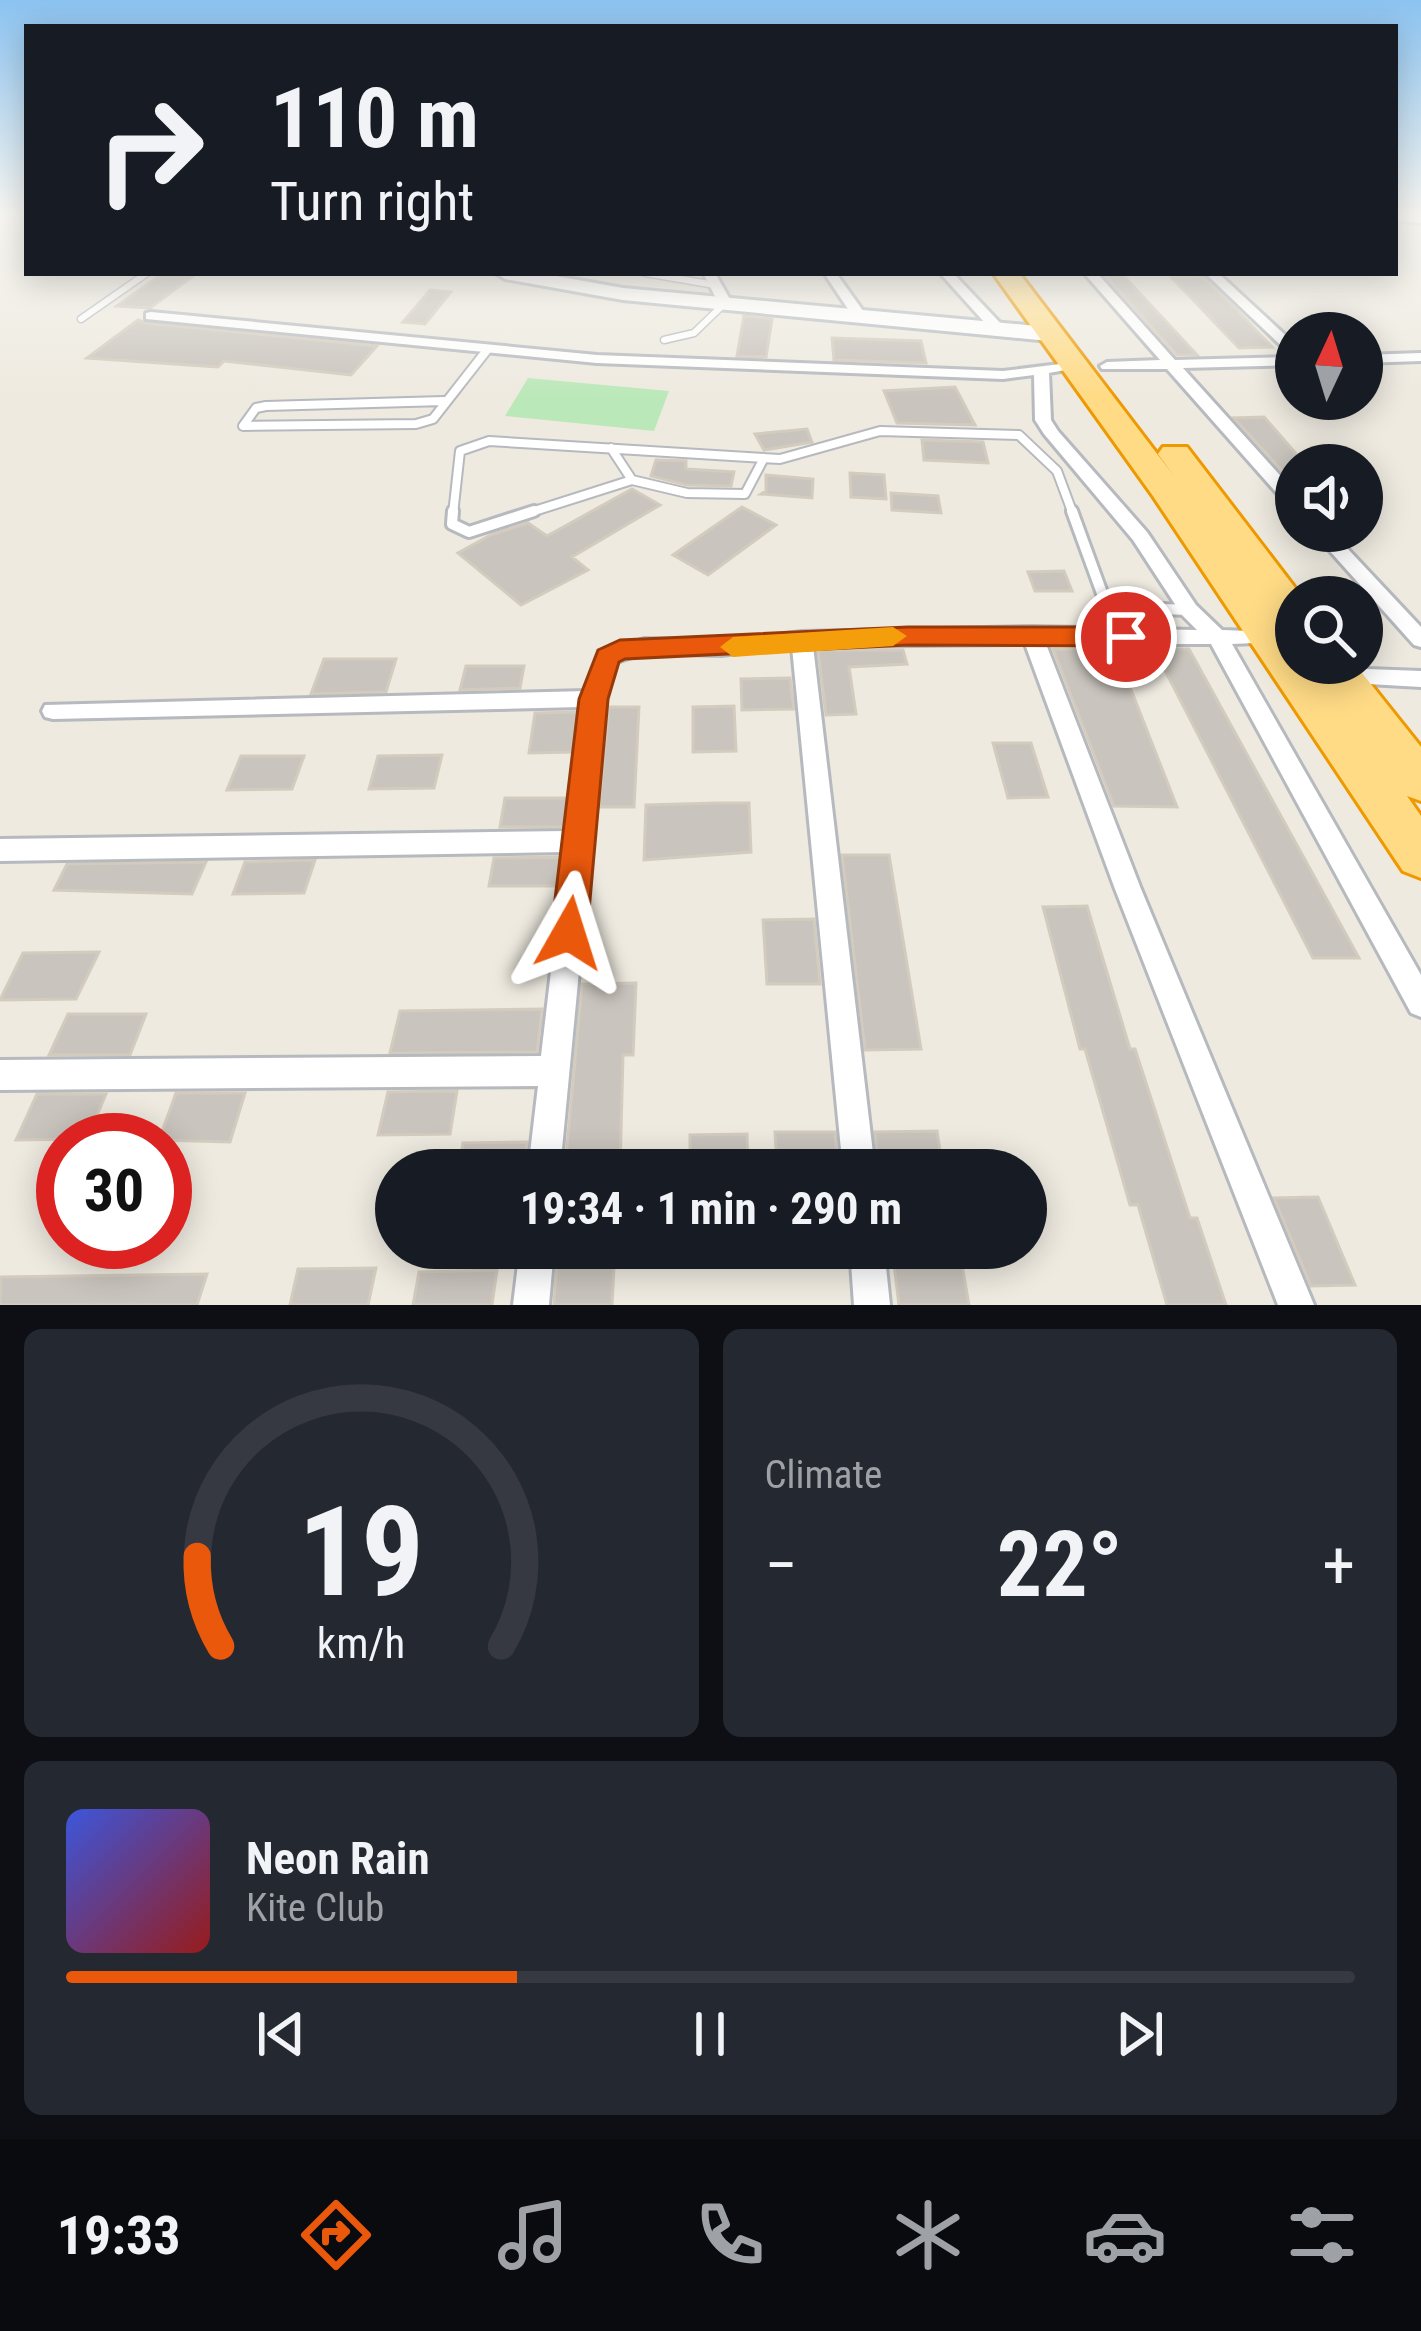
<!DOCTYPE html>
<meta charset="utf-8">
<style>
:root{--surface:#171b24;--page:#242831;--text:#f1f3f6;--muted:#9ea1a6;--line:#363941;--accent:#ea580c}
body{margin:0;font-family:"Roboto Condensed",sans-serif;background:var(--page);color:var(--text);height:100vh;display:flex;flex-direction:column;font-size:45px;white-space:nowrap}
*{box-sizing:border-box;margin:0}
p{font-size:39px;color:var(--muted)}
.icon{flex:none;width:66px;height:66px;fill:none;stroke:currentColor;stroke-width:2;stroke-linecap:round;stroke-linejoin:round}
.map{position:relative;height:1305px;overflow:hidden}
.drawer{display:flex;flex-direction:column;gap:24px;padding:24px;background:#0d0f14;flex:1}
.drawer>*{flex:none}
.top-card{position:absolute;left:24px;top:24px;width:1374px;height:252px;border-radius:0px;box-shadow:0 6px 30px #0003;background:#171b24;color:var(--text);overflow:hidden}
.needle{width:78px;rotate:4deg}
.controls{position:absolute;left:1275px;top:312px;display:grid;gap:24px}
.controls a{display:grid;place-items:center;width:108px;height:108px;border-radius:50%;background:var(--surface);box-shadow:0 6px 30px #0003;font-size:60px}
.speed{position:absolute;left:36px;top:1113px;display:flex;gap:24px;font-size:60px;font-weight:700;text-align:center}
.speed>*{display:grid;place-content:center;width:156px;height:156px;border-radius:50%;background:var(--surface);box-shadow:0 6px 30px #0003;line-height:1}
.speed .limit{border:18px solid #d22;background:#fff;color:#111}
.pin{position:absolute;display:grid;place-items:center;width:102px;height:102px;color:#fff;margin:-51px;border:6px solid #fff;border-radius:50%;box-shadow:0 3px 12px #0007}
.me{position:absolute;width:132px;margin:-66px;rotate:6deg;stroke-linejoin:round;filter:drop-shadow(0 0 9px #0008)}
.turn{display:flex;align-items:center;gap:42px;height:252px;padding:0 48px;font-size:54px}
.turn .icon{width:156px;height:156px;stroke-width:2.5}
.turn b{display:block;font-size:84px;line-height:102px}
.big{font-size:90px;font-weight:700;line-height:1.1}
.drawer .tile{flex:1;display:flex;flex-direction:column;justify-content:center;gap:18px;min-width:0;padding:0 42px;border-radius:18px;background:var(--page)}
.drawer .dial{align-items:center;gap:0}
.dial svg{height:312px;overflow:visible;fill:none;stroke:var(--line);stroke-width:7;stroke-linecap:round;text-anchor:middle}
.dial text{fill:var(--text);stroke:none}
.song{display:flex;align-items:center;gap:36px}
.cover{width:144px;height:144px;border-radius:18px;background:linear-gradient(135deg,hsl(230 70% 55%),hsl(0 70% 35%))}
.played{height:12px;border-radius:6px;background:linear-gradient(90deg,var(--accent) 35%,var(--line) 35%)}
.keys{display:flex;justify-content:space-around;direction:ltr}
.heat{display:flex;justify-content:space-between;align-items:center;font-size:66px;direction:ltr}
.drawer .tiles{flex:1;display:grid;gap:24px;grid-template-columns:1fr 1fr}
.tile:last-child{grid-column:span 2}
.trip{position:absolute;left:375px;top:1149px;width:672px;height:120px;border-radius:60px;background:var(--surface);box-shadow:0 6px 30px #0003;font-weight:700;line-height:120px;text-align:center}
.tabs{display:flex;height:192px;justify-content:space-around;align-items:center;background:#090b0e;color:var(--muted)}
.tabs .icon{width:84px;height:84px}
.tabs .selected{color:var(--accent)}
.tabs b{font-size:54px;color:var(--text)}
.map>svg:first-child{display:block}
.green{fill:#bbe8b9}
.building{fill:#c9c4bd;stroke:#d3cbbe;stroke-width:3}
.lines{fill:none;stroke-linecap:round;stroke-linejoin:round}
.lane-far2-casing{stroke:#b6b9be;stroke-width:9}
.lane-far1-casing{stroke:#b6b9be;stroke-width:12}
.lane-casing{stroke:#b6b9be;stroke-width:16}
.street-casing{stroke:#b6b9be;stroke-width:6}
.secondary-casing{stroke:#b6bbc1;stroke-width:6}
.highway-casing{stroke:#e90;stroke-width:6}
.lane-far2{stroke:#fff;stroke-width:6}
.lane-far1{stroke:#fff;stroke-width:8}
.lane{stroke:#fff;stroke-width:10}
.street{fill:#fff;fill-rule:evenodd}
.secondary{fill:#fff;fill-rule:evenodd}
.highway{fill:#ffdb86;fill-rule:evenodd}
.route{fill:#ea580c;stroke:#983908;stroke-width:3}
.slow{fill:#f59e0b}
</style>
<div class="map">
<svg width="1421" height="1305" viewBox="0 0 1421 1305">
<rect width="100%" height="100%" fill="#eeeae0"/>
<path class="green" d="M528,378l141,13 -15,40 -149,-15z"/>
<path class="building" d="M163,273h34l-47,35 -33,-2z
M1103,273h18l76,82h-20z
M1203,277l33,32 36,38 -33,1 -67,-70z
M430,290l21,2 -26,32 -22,-2z
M744,316l28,3 -6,38 -29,-1z
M138,320l8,3 231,23 -26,29 -127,-14 -6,6 -131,-9z
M832,338l89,3 5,22 -92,-3z
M955,387l20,38 -78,-2 -13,-32z
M1264,417l42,48h-10v21l-62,-68z
M807,429l5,13 -48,8 -9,-16z
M922,440l61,2 5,21 -64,-3z
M656,460l30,1v8l48,3 -3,14 -44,-1 -36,-9z
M850,473l34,2 2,24 -35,-2z
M766,475l47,4 -1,19 -51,-4 5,-3z
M632,489l28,16 -88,52 16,13 -67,35 -63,-52 33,-18 37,-12 19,13z
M891,493l47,3 3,17 -49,-3z
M742,507l34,18 -68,50 -35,-20z
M1064,571l8,20h-37l-7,-19z
M1053,649h62l62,158 -63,-1z
M1154,649h35l170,309h-46z
M818,650h85l4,14 -58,3 7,47 -30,1z
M324,659h72l-10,33 -75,2z
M466,666h58l-4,22 -60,2z
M790,678l4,31 -52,1 -1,-31z
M734,706l2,45 -43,1v-45z
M609,707h30l-5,100h-35z
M577,712l-5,40 -43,1 6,-40z
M993,743h38l17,54 -40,1z
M442,755l-8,33 -65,1 9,-33z
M241,756h63l-12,33 -65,1z
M505,798h62l-3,29h-64z
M718,803h31l2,49 -107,8 2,-55z
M842,855h47l32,194 -56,1z
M560,857l-4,29h-67l5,-28z
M315,860l-11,33 -71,1 12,-32z
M206,862l-14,32 -138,-4 13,-26z
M1087,906l43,143h5l55,169h7l29,87h-59l-29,-100h-8l-45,-156h-5l-37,-142z
M814,919l6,65h-53l-4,-64z
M99,952l-23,47 -76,1 23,-47z
M636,983l-3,72h-10l-3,115h-55l17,-186z
M542,1009l-5,43 -147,1 10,-42z
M68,1014h78l-16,41h-81z
M457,1091l-7,43 -72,1 10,-43z
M176,1093h69l-15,49 -71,-2z
M37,1094h69l-19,45 -71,1z
M937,1131l6,39h-64l-4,-38z
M775,1132h60l3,38h-61z
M747,1134l1,36h-58v-35z
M527,1142l-3,28h-65l4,-27z
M1318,1197l37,88 -44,1 -37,-88z
M558,1248h57l-3,57h-58z
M892,1248h67l10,57h-70z
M376,1268l-8,37h-78l8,-36z
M497,1270l-5,35h-79l6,-33z
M207,1274l-10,31h-197v-28z"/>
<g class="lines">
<defs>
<path id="lane-far2" d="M645,273l70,12
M81,319l66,-46
M664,340l30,-7 31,-30"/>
<path id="lane-far1" d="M444,401l-178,5 -10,2 -13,18 173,-2 17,-5 54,-69
M611,448l21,32
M453,514l7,-63 29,-10 291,18 100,-28 139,4 38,36 16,43
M525,514l107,-34 55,13 58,1 19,-36"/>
<path id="lane" d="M453,511l-1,13 17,8 65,-21
M1072,511l35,96 82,3"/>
<path id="street" d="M1395,214l26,3v6l-26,-3z
M703,273h12l17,30 -2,3h-10z
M824,273h12l30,42 -2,3h-10z
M940,273h13l51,54v6h-10z
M1084,273h13l78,87 118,-3 -88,-84h13l78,72v20l-113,3 113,125v16l-6,-1 -123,-139h-65l-2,-3 7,-4 53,-2z
M151,312l446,43 406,16 73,-9v6l-27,5 2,47 7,11 89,101 49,73 26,25 56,2 3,5 -3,5 -46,2 189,331v42l-10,-4 -200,-369h-165l95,245 173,416h-36l-163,-416 -90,-245 -212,2 62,524h-32l-51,-523 -71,8 -77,-2 -27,9 -12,37 -45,471h-32l10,-84 -538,4v-30l541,-4 24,-204 -565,9v-22l568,-8 14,-124 -529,12 -8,-2 -3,-6 3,-6 541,-14 15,-39 43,-13 77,2 81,-9 230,-5 165,3 -15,-15 -49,-75 -89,-106 -9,-14 -1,-45 -31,4 -406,-16 -451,-44v-6z
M1421,353v8l-59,2v-8z
M1312,531h19l90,96v20l-7,-2z
M1341,668l80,3v16l-88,-5 -3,-6z
M520,1248h34l-5,57h-36z
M850,1248h34l6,57h-36z"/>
<path id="secondary" d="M495,273h44l84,15 426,39 11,7 -11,7 -426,-41 -118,-21z"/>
<path id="highway" d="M993,273h26l155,203 -16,-22 5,-7h24l115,150h-6v34l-12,-4 12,17v19h58l67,84v54l-14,-5 14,20v62l-18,-7 -250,-375z"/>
</defs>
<use href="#lane-far2" class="lane-far2-casing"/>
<use href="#lane-far1" class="lane-far1-casing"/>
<use href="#lane" class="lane-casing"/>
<use href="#street" class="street-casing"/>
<use href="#secondary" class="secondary-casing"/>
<use href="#highway" class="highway-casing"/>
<use href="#lane-far2" class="lane-far2"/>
<use href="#lane-far1" class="lane-far1"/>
<use href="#lane" class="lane"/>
<use href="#street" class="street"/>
<use href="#secondary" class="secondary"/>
<use href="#highway" class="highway"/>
</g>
<linearGradient id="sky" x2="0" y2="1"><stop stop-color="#8bc3f1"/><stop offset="0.54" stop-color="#f7f6f1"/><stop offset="1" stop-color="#f7f6f1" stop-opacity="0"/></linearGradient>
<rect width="1421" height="397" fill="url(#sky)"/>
<path class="route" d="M908,627h218l13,10 -13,9 -218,-1 -283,14 -6,3 -11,37 -21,234 -5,11 -13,5 -12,-5 -6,-11 28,-234 19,-49 22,-10z"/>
<path class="slow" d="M893,627l14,9 -14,10 -160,11 -13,-10 13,-10z"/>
</svg>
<div class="controls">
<a><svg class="needle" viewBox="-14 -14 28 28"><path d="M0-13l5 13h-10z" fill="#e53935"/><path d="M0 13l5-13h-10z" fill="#9ea1a6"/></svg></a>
<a><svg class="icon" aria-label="sound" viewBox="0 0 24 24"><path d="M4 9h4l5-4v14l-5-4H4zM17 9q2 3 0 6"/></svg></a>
<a><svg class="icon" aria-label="search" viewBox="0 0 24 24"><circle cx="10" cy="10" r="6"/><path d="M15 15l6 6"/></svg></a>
</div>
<div class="speed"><div class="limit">30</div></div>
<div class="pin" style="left:1126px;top:637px;background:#d93025"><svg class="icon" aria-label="arrive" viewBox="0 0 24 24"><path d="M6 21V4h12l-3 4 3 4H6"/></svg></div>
<svg class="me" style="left:569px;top:933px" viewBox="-20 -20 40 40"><path d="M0-17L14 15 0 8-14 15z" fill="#ea580c" stroke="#fff" stroke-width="4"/></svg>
<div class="trip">19:34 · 1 min · 290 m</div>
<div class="top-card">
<div class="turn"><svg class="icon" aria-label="right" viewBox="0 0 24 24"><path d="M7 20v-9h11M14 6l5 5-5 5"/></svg><div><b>110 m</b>Turn right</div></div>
</div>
</div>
<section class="drawer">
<div class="tiles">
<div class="tile dial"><svg viewBox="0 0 100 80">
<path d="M14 69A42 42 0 1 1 86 69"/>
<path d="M14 69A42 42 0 0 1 8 46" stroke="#ea580c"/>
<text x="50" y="56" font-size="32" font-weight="700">19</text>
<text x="50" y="72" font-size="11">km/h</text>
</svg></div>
<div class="tile"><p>Climate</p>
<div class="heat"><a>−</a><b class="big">22°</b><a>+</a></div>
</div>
<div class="tile">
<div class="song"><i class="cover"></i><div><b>Neon Rain</b><p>Kite Club</p></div></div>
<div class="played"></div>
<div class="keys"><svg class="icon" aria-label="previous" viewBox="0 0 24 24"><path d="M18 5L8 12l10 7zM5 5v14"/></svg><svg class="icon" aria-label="pause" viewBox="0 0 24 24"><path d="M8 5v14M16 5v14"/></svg><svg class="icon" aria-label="next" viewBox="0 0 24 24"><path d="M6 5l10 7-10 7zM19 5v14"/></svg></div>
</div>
</div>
</section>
<nav class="tabs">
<b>19:33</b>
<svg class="icon selected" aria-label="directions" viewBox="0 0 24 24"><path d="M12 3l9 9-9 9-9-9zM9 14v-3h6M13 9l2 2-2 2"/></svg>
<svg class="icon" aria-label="music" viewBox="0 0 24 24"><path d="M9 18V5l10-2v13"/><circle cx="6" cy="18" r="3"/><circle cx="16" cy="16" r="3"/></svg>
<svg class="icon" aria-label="phone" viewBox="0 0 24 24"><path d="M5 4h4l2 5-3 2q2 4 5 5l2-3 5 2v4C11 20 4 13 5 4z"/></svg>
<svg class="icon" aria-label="climate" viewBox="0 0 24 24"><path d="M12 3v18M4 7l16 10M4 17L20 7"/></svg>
<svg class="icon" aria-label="car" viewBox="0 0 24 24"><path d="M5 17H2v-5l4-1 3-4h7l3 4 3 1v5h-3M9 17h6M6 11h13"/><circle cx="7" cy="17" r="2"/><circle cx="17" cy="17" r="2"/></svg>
<svg class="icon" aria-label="filters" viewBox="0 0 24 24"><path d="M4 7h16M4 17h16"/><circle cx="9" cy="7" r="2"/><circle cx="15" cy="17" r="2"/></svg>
</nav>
